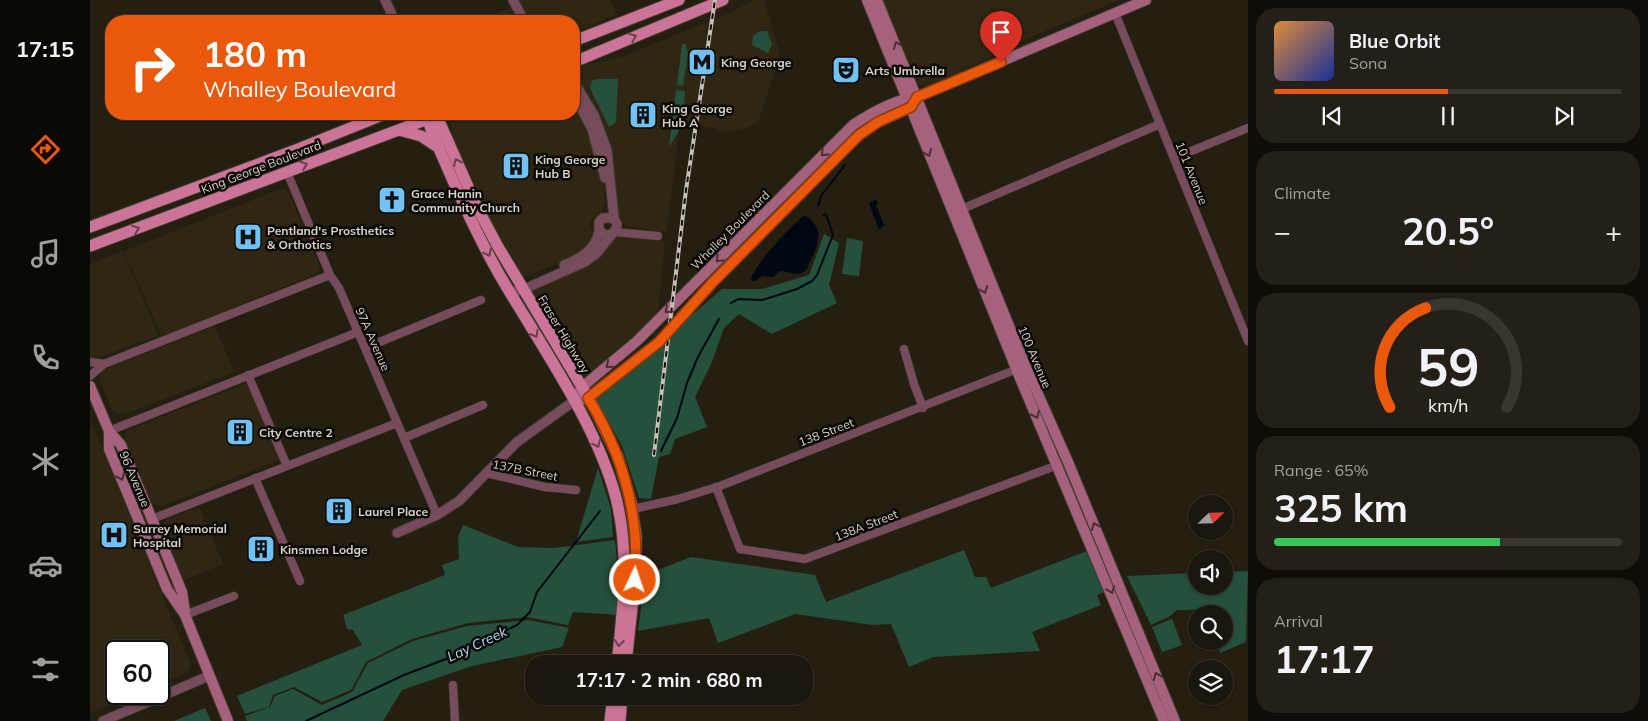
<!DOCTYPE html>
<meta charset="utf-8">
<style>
:root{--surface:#1c170e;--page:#252017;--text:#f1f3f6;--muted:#a09f9e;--line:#3a362e;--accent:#ea580c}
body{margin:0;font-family:Mulish,sans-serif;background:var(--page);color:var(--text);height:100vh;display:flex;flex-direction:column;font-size:19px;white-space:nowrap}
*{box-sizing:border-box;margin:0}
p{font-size:16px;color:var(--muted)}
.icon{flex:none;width:28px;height:28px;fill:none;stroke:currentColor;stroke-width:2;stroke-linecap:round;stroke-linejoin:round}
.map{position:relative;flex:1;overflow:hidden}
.details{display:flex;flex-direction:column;gap:8px;padding:8px;background:#0f0d08;width:400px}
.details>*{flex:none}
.banner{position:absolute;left:15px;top:15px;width:475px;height:105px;border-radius:20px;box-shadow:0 1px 4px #0004,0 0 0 1px var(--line);background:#ea580c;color:#fff;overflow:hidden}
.needle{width:32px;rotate:67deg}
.controls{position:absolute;left:1098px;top:495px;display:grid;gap:10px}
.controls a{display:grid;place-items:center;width:45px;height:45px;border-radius:50%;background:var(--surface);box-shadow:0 1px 4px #0004,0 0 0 1px var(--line);font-size:25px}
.speed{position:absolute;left:15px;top:640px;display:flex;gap:10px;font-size:25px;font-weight:700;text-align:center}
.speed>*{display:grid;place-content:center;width:65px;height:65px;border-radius:50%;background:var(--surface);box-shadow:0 1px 4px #0004,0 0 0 1px var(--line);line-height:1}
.speed .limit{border:2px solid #111;border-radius:8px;background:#fff;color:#111}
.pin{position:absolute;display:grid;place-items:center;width:42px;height:42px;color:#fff;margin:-51px -21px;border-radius:50% 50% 50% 0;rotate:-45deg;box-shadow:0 0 5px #0007}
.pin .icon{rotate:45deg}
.me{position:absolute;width:55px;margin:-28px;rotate:3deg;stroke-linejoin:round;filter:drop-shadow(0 0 4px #0008)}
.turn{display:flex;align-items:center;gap:18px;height:105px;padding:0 15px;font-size:22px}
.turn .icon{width:65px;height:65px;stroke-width:2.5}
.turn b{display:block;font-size:35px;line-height:42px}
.big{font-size:38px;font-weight:700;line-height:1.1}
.details .widget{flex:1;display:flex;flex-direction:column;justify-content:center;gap:8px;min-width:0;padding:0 18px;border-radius:20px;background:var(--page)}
.details .dial{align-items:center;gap:0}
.dial svg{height:130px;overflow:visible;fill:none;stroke:var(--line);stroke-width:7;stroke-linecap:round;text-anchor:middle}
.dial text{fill:var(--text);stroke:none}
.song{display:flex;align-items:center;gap:15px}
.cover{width:60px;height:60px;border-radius:8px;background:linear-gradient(135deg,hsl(30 70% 55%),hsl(230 70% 35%))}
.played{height:5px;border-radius:2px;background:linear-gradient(90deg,var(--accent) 50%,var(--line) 50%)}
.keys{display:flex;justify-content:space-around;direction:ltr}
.heat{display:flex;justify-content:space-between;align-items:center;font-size:28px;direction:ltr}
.charge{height:8px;border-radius:4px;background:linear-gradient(90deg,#34c759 65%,var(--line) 0)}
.trip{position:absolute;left:435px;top:655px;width:288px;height:50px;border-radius:20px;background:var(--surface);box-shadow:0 1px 4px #0004,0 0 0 1px var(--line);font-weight:700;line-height:50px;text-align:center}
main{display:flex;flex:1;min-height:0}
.tabs{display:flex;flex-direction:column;width:90px;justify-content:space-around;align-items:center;background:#0b0906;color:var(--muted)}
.tabs .icon{width:35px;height:35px}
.tabs .active{color:var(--accent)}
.tabs b{font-size:22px;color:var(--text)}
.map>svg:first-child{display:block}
.built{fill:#2f2714}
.green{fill:#25503b}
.water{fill:#000811}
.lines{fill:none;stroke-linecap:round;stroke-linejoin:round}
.stream{stroke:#000811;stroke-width:2}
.minor-casing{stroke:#413c2f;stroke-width:9}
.tertiary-casing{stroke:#413c2f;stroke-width:11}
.secondary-casing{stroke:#413c2f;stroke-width:12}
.primary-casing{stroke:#413c2f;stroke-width:13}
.minor{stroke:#764b5b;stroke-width:8}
.tertiary{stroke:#764b5b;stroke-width:9}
.secondary{stroke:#a6627d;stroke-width:10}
.primary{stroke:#cc7497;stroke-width:11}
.rail-casing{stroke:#c4c0b6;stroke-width:4}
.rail{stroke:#0c0905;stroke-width:2;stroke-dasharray:5.5;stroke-linecap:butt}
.oneway{stroke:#6c3e4e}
.oneway2{stroke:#4a2d35}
.route-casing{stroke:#983908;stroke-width:12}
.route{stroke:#ea580c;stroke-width:9}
.labels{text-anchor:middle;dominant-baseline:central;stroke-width:5;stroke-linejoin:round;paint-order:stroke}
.poi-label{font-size:12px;font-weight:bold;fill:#d7d3ca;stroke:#0c0905;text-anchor:start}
.street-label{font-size:12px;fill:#d7d3ca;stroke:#0c0905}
.water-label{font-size:14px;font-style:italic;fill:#abdaf8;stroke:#0c0905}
</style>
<main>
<nav class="tabs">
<b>17:15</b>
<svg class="icon active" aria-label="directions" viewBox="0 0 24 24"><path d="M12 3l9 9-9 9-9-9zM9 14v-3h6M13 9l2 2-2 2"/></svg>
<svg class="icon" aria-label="music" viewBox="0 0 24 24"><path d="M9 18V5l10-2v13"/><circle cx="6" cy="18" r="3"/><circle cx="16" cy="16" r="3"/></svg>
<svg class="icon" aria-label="phone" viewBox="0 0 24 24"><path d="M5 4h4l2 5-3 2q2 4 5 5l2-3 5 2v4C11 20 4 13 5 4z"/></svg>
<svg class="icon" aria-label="climate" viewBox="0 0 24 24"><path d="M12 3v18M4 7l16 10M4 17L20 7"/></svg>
<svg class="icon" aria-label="car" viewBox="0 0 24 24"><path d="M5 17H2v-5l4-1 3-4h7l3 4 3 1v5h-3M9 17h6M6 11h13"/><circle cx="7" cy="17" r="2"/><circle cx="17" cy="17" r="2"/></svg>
<svg class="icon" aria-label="filters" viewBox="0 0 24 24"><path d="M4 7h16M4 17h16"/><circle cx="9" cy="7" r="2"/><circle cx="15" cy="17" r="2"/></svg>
</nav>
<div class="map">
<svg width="1158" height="721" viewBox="0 0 1158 721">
<rect width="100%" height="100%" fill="#251f12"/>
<path class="built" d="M428,0h93l6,14 -43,19v-12h-43z
M664,0h10l16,53 -22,70 -18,7 -18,2 -7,-4 -16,-2 -20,1 -12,106 -41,-7 -8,-8 -7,-51 -37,-89 2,-9 5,-3 40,-9 109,-44z
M793,0h236l-107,45 -5,5 -81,37 -7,-2 -5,-6z
M420,8l7,13h-38z
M484,98l8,14 22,67 1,23 -5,13 -10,5v8l5,6 -7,12 -16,12 -49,19 -38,-65 -33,-77 -1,-12 15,-9h108z
M193,188l6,5 31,74 -2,6 -156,64 -38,-86z
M529,235l46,6 -7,72 -39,37 -29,25h-7l-8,-7 -8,-18 -36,-59 1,-3z
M33,251l36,85 -69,24v-96z
M125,326l19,46 -112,43 -9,-3 -14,-32 2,-9z
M155,384l5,4 29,69v3l-117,46 -10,-2 -28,-63 2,-10z
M0,419l101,246 -3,7 -29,12v-33h-43v43h21l-47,19z
M109,507l24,57 -41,17 -20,-56 4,-5z"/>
<path class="green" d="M670,31h7l5,13 -4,9 -16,-8 1,-9z
M592,44h3l3,8 -5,34 -6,-1z
M509,79h19l-2,43 -7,5 -19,-39 2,-8z
M586,90l9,1 -2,33 -14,23z
M734,234l15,9 -10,42 8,18 -65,31 -33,-20 -15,14 -12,34 -17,35 12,30 -32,12 -5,15 -11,3 -8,42 -12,-1 -17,-52 -27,-48 127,-109h40l47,-14z
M757,238l16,3 -4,35 -17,-2z
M508,468l13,41 2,28 -37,5z
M373,525l55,22 36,1 61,-8 4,45 -1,30 -45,-3 -5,13 -41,-8 -59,6 -56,16 -46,23 -15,28 -29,12 -28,-15 -21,8 -4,12 -24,7 -8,-18 125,-51 -9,-15 -6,-1 -4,-14 102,-40 -3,-10 17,-6 -1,-22z
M874,550l11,27h11l5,11 96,-37 17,41 -7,3 4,10 -69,27 8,19 -107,6 -24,10 -18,-43 -18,1 -78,-11 -77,29 -9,-25 -71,13 7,-56 46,-18 124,18 11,27z
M1158,571l-2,71 -26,11v-12h4v-27h-4v-5l-43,1 -7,6 -19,9 -24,-49 69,-3v13h28v-14z
M1082,619l10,26 -20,7 -10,-25z
M438,620l41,8 -7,19 -90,19 -70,24 -19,31h-136l-2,-5 25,-9 5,-11 18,-7 29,16 30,-13 16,-29 45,-22 54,-15z
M115,708l6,13h-37z"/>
<path class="water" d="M786,199l2,5 -2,1 8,20 -5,5 -10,-27z
M715,215c23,16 11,33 2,54 -10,10 -16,2 -27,2l-7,6 -11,-1 -6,5h-5c-1,-12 43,-59 54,-66z"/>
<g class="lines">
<path class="stream" d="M728,206l3,-10 24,-31
M641,303l7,-4 24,1 35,-11 15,-8 5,-6 16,-40 -7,-21 -3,1
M571,451l16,-33 10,-35 11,-26 21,-38
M216,721l98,-46 55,-21 58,-29 13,-13 7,-20 63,-81"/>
<defs>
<path id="minor" d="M1025,13l133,328
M1084,158l74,-30
M197,172l43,103 9,13 98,227
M872,209l198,-85
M525,232l43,4
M275,348l116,-48
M814,349l10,35 9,24
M0,362l14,2
M158,375l39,91
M0,376l14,-12 226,-89
M19,431l249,-99
M314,438l79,-33
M396,473l59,14 31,3
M165,478l45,103
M626,487l24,62 65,10 253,-94
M543,509l45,-10 42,-13 300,-118
M62,519l245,-96
M95,615l49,-19
M363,685l2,36"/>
<path id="tertiary" d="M295,0l10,21
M423,0l11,21
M484,82l20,33 13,35 7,68
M484,95l18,34 13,49
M474,265c16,-6 33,-16 35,-35
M420,292l12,-2 63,-28 12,-9 19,-24 1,-5 -3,-6h-11l-4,4v8l6,5 7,-1
M307,533l40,-18 22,-14 58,-59 57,-41
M13,721l106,-45"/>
<path id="secondary" d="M777,0l153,378 144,343
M787,0l145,358 46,104 107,259
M0,386l19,45 12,14 35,84 26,63 3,20
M491,400l7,-2 71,-56 54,-60 140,-142 25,-18 33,-15 3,-5
M484,401l7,-13 56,-47 216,-216c18,-12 42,-26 64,-28l229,-97
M19,431v18l58,140 18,26 43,106"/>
<path id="primary" d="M484,41l105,-41
M484,62l149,-62
M337,114l4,16c21,49 42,98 68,144 40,69 97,148 117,224 14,55 7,110 1,166
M346,114l41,93 20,38 97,162 24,50 13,45 5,34 -1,44 -9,84
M309,130l22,6 18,12
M0,227l203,-76 92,-37
M0,246l343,-129
M520,721l3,-25
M530,721l2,-25"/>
</defs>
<use href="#minor" class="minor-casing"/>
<use href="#tertiary" class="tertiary-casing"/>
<use href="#secondary" class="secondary-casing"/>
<use href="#primary" class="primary-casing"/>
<use href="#minor" class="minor"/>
<use href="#tertiary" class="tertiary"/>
<use href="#secondary" class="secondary"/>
<use href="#primary" class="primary"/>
<defs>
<path id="rail" d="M564,455l32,-265 29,-190"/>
</defs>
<use href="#rail" class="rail-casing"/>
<use href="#rail" class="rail"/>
</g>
<defs><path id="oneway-chevron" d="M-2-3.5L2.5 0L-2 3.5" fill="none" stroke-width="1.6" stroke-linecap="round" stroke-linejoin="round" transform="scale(1.25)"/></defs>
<g class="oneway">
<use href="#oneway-chevron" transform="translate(543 37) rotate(-22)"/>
<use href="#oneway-chevron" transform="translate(367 162) rotate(-114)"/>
<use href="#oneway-chevron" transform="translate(214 165) rotate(-21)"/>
<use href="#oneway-chevron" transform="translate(46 229) rotate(-21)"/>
<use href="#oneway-chevron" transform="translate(398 253) rotate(63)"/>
<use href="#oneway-chevron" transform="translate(445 334) rotate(60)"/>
<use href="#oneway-chevron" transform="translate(507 444) rotate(64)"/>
<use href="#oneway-chevron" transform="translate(529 643) rotate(97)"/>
</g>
<g class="oneway2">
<use href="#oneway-chevron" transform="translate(807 45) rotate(-112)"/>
<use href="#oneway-chevron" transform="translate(734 153) rotate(135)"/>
<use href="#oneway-chevron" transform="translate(838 153) rotate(68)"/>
<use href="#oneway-chevron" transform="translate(629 259) rotate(134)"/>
<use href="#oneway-chevron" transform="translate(894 290) rotate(68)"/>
<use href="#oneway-chevron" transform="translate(578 310) rotate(136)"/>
<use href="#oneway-chevron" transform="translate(519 365) rotate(140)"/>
<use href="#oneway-chevron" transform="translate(946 415) rotate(66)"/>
<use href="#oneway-chevron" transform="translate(31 477) rotate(67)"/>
<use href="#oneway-chevron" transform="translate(1005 526) rotate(-112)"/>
<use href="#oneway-chevron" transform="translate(1021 590) rotate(67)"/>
<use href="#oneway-chevron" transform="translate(1067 676) rotate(-112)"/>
</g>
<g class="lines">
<defs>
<path id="route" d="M545,580c5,-66 -12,-126 -47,-182l71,-56 54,-60 146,-147 19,-13 33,-15 6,-10 84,-35"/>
</defs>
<use href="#route" class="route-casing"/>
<use href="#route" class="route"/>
</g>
<defs>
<symbol id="metro-square" viewBox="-11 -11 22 22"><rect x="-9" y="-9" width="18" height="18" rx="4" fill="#71c1f4" stroke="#0c0905"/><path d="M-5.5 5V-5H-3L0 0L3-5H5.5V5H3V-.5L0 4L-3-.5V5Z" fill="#111"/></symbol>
<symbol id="theatre-square" viewBox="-11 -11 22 22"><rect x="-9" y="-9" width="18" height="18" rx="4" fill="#71c1f4" stroke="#0c0905"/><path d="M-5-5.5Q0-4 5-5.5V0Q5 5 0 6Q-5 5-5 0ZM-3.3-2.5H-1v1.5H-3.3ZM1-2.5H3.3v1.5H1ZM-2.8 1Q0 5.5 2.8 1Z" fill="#111"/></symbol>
<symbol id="building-square" viewBox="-11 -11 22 22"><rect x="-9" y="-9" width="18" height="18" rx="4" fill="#71c1f4" stroke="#0c0905"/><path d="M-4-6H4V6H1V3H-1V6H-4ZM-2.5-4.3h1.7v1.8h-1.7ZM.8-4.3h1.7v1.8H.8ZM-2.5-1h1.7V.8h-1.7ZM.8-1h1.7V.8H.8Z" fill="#111"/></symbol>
<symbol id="church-square" viewBox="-11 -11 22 22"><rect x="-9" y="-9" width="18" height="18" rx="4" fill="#71c1f4" stroke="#0c0905"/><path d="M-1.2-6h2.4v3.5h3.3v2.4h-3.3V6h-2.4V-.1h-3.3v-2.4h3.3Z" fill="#111"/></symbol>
<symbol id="hospital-square" viewBox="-11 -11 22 22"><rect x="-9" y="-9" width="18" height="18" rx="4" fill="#71c1f4" stroke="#0c0905"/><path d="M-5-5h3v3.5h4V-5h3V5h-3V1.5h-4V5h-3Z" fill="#111"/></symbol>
</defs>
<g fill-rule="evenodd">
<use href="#metro-square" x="596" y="46" width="32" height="32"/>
<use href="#theatre-square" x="740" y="54" width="32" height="32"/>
<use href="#building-square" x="537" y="99" width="32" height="32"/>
<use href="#building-square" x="410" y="150" width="32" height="32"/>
<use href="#church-square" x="286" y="184" width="32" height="32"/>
<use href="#hospital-square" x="142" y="221" width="32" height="32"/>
<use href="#building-square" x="134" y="416" width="32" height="32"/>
<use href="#building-square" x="233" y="495" width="32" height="32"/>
<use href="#hospital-square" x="8" y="519" width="32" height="32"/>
<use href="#building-square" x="155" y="533" width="32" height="32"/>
</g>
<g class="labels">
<g class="poi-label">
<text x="631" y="62">King George</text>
<text x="775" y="70">Arts Umbrella</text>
<text x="572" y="108">King George<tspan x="572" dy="14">Hub A</tspan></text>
<text x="445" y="159">King George<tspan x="445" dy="14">Hub B</tspan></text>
<text x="321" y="193">Grace Hanin<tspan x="321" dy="14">Community Church</tspan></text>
<text x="177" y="230">Pentland's Prosthetics<tspan x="177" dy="14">&amp; Orthotics</tspan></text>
<text x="169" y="432">City Centre 2</text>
<text x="268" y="511">Laurel Place</text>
<text x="43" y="528">Surrey Memorial<tspan x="43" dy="14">Hospital</tspan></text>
<text x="190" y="549">Kinsmen Lodge</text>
</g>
<g class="street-label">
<text transform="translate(171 167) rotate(-21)">King George Boulevard</text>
<text transform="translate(1102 173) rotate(68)">101 Avenue</text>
<text transform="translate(640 230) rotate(-45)">Whalley Boulevard</text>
<text transform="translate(474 334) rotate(59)">Fraser Highway</text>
<text transform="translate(283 339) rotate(66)">97A Avenue</text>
<text transform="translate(945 357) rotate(67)">100 Avenue</text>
<text transform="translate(736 432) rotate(-21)">138 Street</text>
<text transform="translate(435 470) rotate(11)">137B Street</text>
<text transform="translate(45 479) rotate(67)">96 Avenue</text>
<text transform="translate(776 525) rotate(-21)">138A Street</text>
</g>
<g class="water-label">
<text transform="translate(387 644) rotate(-25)">Lay Creek</text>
</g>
</g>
</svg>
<div class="controls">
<a><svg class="needle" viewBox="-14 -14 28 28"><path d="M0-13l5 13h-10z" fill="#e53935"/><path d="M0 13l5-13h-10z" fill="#a09f9e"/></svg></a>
<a><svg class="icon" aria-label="sound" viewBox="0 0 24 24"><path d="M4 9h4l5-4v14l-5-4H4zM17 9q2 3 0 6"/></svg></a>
<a><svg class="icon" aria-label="search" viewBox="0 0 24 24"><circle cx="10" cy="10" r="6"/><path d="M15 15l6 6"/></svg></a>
<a><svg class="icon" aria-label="layers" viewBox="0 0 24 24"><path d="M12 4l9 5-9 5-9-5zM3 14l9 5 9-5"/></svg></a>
</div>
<div class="speed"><div class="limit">60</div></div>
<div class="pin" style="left:911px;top:62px;background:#d93025"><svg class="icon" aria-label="arrive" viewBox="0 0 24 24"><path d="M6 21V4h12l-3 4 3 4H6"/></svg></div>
<svg class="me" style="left:545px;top:580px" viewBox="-20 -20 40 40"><circle r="17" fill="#ea580c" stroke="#fff" stroke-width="3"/><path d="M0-11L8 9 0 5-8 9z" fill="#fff"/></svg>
<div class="trip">17:17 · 2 min · 680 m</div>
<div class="banner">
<div class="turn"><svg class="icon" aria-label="right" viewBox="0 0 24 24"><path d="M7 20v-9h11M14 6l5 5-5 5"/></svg><div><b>180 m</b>Whalley Boulevard</div></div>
</div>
</div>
<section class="details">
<div class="widget">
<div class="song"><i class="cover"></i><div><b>Blue Orbit</b><p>Sona</p></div></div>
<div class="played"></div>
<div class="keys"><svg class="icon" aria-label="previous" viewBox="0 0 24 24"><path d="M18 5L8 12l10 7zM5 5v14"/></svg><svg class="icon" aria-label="pause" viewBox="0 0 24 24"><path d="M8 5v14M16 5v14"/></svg><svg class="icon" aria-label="next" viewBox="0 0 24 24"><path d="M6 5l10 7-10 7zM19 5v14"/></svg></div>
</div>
<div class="widget"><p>Climate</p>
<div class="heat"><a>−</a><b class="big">20.5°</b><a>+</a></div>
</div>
<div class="widget dial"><svg viewBox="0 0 100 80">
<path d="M14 69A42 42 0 1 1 86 69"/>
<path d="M14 69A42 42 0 0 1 36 8" stroke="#ea580c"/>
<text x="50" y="56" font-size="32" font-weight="700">59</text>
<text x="50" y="72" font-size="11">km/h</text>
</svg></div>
<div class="widget"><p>Range · 65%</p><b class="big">325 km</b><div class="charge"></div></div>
<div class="widget"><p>Arrival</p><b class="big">17:17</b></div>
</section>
</main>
